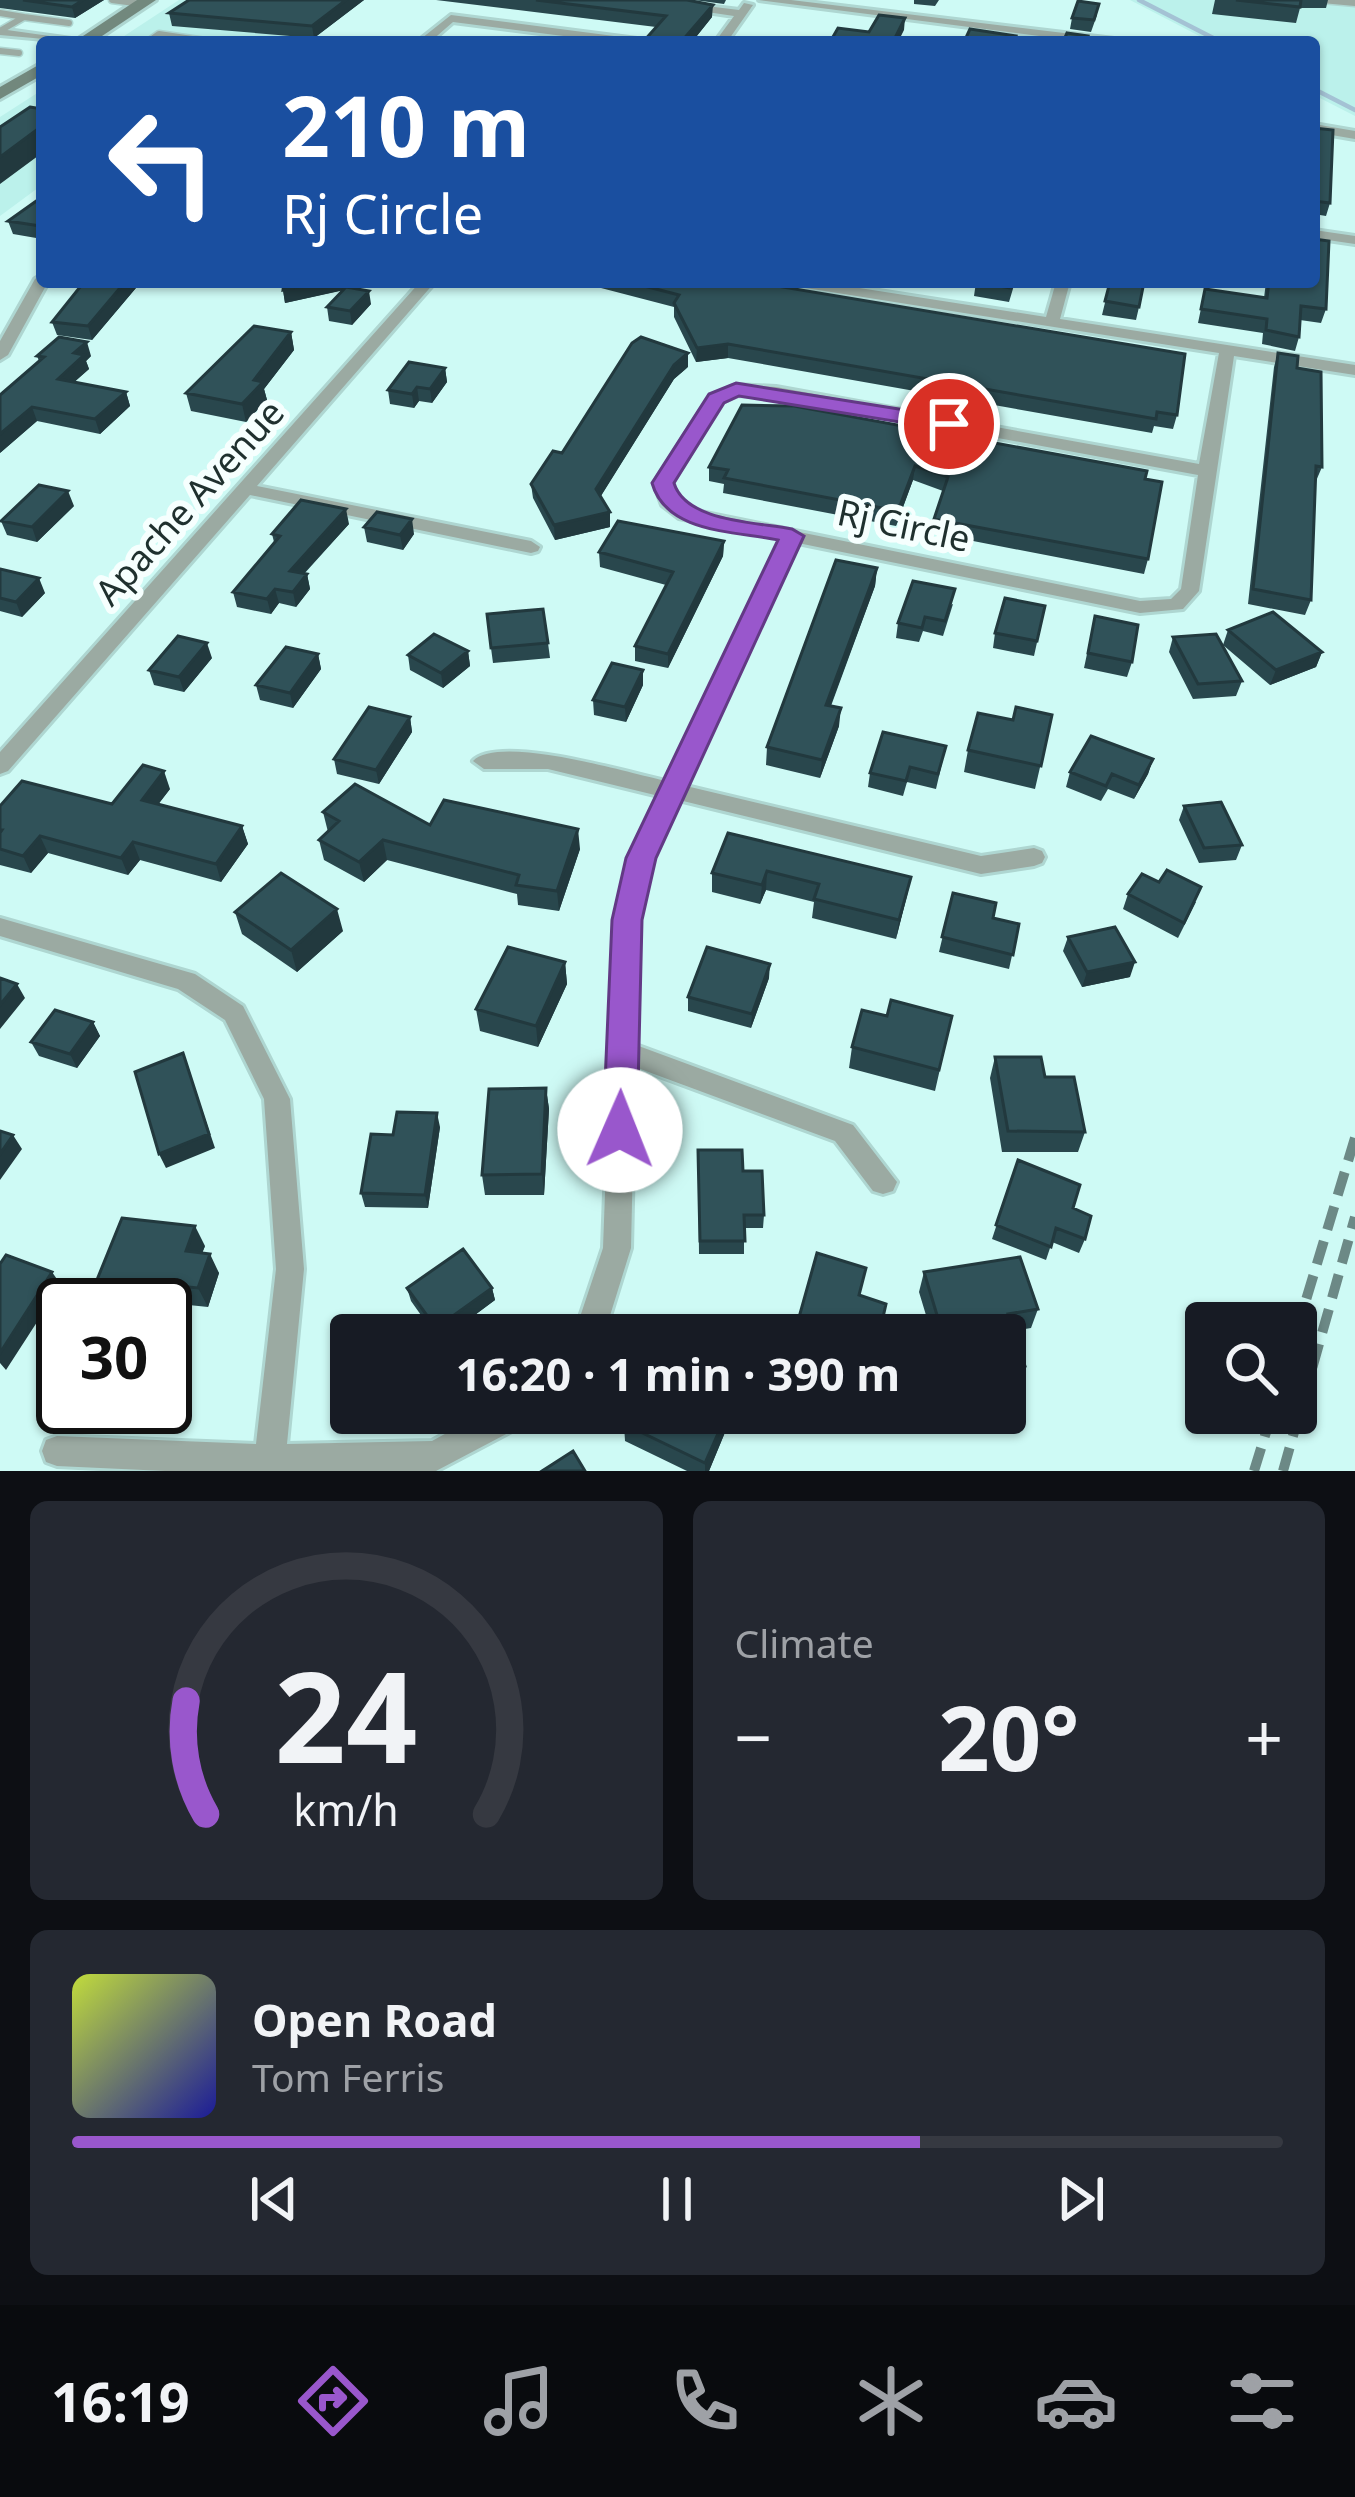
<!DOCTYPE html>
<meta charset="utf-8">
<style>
:root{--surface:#171b24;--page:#242831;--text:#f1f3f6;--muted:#9ea1a6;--line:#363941;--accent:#9957cc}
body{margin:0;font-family:"Noto Sans",sans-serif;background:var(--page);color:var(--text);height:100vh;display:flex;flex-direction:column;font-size:45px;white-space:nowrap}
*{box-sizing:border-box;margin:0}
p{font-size:39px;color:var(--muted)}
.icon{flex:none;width:66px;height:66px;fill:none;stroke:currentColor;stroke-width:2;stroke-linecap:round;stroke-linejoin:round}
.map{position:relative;height:1471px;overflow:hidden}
.side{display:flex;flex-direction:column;gap:30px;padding:30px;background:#0d0f14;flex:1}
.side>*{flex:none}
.hud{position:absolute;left:36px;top:36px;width:1284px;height:252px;border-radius:12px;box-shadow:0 3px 9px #0004;background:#1a4fa0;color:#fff;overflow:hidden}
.tools{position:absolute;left:1185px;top:1302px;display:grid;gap:24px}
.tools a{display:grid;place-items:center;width:132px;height:132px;border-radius:12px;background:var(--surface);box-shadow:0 3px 9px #0004;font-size:60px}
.speed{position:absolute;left:36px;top:1278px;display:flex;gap:24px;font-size:60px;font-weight:700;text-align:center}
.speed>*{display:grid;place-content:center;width:156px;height:156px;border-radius:50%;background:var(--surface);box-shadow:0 3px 9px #0004;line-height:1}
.speed .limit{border:6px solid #111;border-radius:18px;background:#fff;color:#111}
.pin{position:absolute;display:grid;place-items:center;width:102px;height:102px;color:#fff;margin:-51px;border:6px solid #fff;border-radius:50%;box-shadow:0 3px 12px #0007}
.me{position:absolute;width:132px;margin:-66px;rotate:1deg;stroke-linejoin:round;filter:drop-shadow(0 0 9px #0008)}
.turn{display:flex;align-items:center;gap:42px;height:252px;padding:0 48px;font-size:54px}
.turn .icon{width:156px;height:156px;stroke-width:2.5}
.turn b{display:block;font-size:84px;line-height:102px}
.big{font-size:90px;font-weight:700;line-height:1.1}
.side .widget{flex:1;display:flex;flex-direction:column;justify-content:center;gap:18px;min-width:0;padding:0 42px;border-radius:18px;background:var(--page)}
.side .dial{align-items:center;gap:0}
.dial svg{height:312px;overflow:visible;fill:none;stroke:var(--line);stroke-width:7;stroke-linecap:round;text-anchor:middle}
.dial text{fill:var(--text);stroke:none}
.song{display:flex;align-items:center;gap:36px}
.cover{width:144px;height:144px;border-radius:18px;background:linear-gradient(135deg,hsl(70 70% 55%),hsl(240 70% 35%))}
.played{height:12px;border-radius:6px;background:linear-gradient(90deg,var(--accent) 70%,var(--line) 70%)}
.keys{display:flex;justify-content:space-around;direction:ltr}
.heat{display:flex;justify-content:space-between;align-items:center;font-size:66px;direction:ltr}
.side .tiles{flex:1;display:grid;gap:30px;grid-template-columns:1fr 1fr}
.widget:last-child{grid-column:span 2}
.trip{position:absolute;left:330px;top:1314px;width:696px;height:120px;border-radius:12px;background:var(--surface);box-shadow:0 3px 9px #0004;font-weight:700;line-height:120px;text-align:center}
.dock{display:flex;height:192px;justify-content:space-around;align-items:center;background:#090b0e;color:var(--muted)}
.dock .icon{width:84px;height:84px}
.dock .on{color:var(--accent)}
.dock b{font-size:54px;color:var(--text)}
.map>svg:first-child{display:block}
.built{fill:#bbf1eb}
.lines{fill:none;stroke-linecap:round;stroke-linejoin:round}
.stream{stroke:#a4c2d4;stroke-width:4.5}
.lane-casing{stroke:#aed6d1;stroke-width:9}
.street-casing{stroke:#aed6d1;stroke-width:6}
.secondary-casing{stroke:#aed6d1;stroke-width:6}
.lane{stroke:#9baaa2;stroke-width:6}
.street{fill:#9baaa2;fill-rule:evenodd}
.secondary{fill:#72887d;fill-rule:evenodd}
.rail{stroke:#6c8986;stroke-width:10;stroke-dasharray:24 12;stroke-linecap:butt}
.wall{fill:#29474d}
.shaded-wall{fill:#22393e}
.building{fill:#305259;stroke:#22393e;stroke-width:3}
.route{fill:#9957cc;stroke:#633985;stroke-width:3}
.labels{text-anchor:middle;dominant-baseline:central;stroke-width:12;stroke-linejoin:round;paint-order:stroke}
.street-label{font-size:36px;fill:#1f302e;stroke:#f6fffe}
</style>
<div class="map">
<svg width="1355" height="1471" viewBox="0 0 1355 1471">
<rect width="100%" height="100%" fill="#cefaf5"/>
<path class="built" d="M179,0h130l46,6 -45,36h-195z
M1130,0h225v116l-41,-21v-53h-103z
M42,90v95l-42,31v-99z"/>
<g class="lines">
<path class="stream" d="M1139,0l82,42
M1314,89l41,21"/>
<defs>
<path id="lane" d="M112,0l30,4
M1322,0l33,3
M0,13l24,4 -24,14
M24,17l45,6
M148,42l11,-8 53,8
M0,51l19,2"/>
<path id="street" d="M626,0h31l82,10 5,-7 9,2 -26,37h-12l19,-26z
M759,0h32l323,39 6,3h-34z
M451,15l186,24 6,3h-32l-158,-20 -23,20h-13z
M0,29l71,10 6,3 -77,-7z
M1314,124l41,7v8l-41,-7z
M1314,230l41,6v8l-41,-6z
M42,275v7h6l-40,73 -8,5v-19l35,-62z
M420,282h15l-178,204 274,55 9,6 -2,4 -7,2 -281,-58 -242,276 -8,3v-22z
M786,282h35l225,35 10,-35h14l-10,37 295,46v10l-121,-19 -35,235 -16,18 -43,4 -342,-70 -112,243 295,70 53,-8 8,3 3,6 -3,6 -8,3 -53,8 -302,-74 -27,58 -13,62 -3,125 217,80 44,57 -4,9 -10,3 -10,-3 -38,-50 -200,-74 -4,181 -27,87h-30l29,-87 12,-328 15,-62 29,-62 -111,-27h-64l-11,-8c26,-27 156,12 193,20l115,-242 -102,-21 -17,-13 -8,-22 56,-87 26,-11 40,2 423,77 20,-111 -426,-67zM738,395l38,2 422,78 -17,114 -10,10 -31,2 -449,-91 -15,-11 -4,-16 50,-81z
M0,918l195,56 48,32 47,93 14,170 -17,175 145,-3 51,-28h46l-4,11 -89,47h-271l-108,-5 -11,-4 -4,-11 4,-11 11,-4 199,8 20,-175 -12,-170 -39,-79 -47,-31 -178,-53z"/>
<path id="secondary" d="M137,0h19l-63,42h-19z
M42,63v12l-42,24v-12z"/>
</defs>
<use href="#lane" class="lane-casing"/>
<use href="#street" class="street-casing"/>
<use href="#secondary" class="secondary-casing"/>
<use href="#lane" class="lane"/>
<use href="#street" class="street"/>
<use href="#secondary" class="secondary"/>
<path class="rail" d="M1296,1333l59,-195
M1254,1471l18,-58
M1283,1471l72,-254"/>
</g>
<path class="wall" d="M0,0h104l-29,18 -75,-10z
M189,0h175l-50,38 -142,-12 -3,-13z
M436,0h251l25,17 -20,25h-49l13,-15z
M694,0h32l-2,4z
M914,0h25l-4,6 -21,-2z
M1215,0h113l-2,8h-26l-4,15 -84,-9z
M1097,15l-6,17 -21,-3 2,-11z
M1314,128l16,75 -4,13 -12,-2z
M42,197v42l-29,-5 -5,-13z
M84,282h57l-49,58 -35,-5 -5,-13z
M601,282h152l424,133 -4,14 -19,-3 -2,7 -424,-75 -32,4 -22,-45v-10l-73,-19z
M976,282h39l-6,20 -35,-6z
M1110,282l29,25 -3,13 -34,-5z
M1266,282h48l12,27 -5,14 -21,-3 -1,17 -4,14 -33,-7 1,-11 -65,-10 7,-34 59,9z
M349,287l22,17 -19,21 -23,-4 -2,-14 16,-17 -58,13 -2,-13z
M291,332l3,18 -30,39 3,11 -21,22 -55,-11 -5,-18z
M1278,353l19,15 25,99 -6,14 -5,119 -6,15 -57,-11 26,-237z
M37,356h54l-5,5 3,8 -15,13 52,10 4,14 -30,28 -63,-13 -37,32 39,-92z
M688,367l-14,12 -74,118 10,30 -55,13 -22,-42 -2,-14 31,-31z
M445,368l2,14 -15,21 -13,-2 -5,7 -24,-4 -2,-14z
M742,405l403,74 3,80 -4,15 -212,-41 2,-14 9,-28 -30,-11 -17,46 -173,-33 1,-9 -15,-3v-14z
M74,506l-37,36 -30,-7 -6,-14z
M349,524l-45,50h3l3,15 -14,18 -17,-4 -8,11 -34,-7 -4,-15 41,-50 -2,-8z
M364,527l50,7 -11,16 -36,-8z
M724,541l-1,15 -55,112 -33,-7v-15l31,-61 -66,-18 -1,-15z
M877,568l-2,18 -44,120 8,20 -19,52 -54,-13 1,-18z
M0,569l45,24 -23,24 -22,-6z
M953,604l-10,32 -20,-5 -4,11 -23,-4 2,-15z
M1045,606l-11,50 -41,-8 2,-15z
M1095,616l37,46 -5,15 -43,-9z
M1228,630l94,22 -6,15 -46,18 -47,-40z
M1173,637l69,44 -6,15 -43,3 -24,-47z
M548,643l2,15 -57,5 -2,-15z
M468,651l2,15 -27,22 -33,-18 -2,-15z
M318,654l3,15 -28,39 -33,-8 -4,-15z
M212,658l-28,34 -30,-7 -5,-15z
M643,670v15l-17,37 -32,-7 -1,-15z
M1052,715l-17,74 -71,-17 4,-22 45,-30z
M410,717l2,15 -33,52 -42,-10 -3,-15z
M946,746l-10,43 -29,-7 -4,14 -35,-9 2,-14z
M1153,759l-5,15 -14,25 -26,-10 -7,12 -35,-14 4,-15z
M170,789l-12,15 84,22 6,18 -27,38 -81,-22 -12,15 -80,-22 -17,20 -31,-8v-59l112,-2z
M1184,806l58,39 -6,15 -37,3 -20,-43z
M323,812l107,13 150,24 -21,62 -41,-6 -1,-11 -130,-34 -23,22 -40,-22 -5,-20 9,-8z
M728,833l183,44 -15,62 -84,-21 2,-16 -48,-12 -6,14 -48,-12v-19z
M953,893l40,25 26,6 -10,45 -70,-17z
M1128,894l68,8 -18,36 -55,-29z
M235,912l108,19 -46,41 -55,-38z
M1068,937l62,40 -48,10 -19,-36z
M565,962l2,22 -29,63 -58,-16 -4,-22z
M769,978l-18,50 -63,-17v-14z
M887,1016h65l-17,75 -86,-23 3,-21z
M93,1022l7,14 -23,32 -38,-12 -8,-14z
M995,1057l50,20 40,55 -7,20h-76l-12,-74z
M546,1088l3,21 -5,86h-59l-3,-20z
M440,1127l-12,81 -63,-1 -4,-14 32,-58z
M698,1150l45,21 21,44 -1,13h-19v26h-45z
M1018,1160l55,48 12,31 -6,14 -27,-11 -6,18 -54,-21z
M205,1246l-3,7 17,20 -11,34 -48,-5 -1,3h-69l-2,-3z
M924,1272l114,37 -7,19 -18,3 12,35 -7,18 -13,3v-52h-73l-13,-43z
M407,1288h85l3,12 -47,35h-13l-24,-34z
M860,1296l19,39h-84l1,-7z
M629,1413h104l-24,58h-22l-62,-30 -1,-17z"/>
<path class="shaded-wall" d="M83,0h21l-29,18 -3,-11z
M346,0h18l-50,38 -2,-12z
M713,5l-1,12 -20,25h-11z
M905,18l-1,12 -6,12h-5z
M42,126v27l-42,31v-27z
M125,282h16l-49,58 -4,-14z
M318,282h31v7l-64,14 -2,-13z
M369,291l2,13 -19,21 -2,-14z
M291,332l3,18 -30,39 3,11 -21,22 -4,-18 12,-24z
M87,342l4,14 -5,5 3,8 -27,24 -4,-14 16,-26z
M728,344v14l-32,4 1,-14z
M688,353v14l-14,12 -78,125v-15l78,-124z
M445,368l2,14 -15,21 -2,-14z
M417,387l2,14 -5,7 -2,-14z
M126,392l4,14 -30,28 -5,-15z
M32,407l5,14 -37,32v-19z
M915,466l-2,14 -17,46 2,-15z
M68,491l6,15 -37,36 -5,-15z
M346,509l3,15 -56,61 -3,-14z
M610,512v15l-55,13 -1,-15z
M412,519l2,15 -11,16 -3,-15z
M724,541l-1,15 -55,112v-14z
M877,568l-2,18 -51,137 2,-18z
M307,574l3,15 -14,18 -3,-15z
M39,578l6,15 -23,24 -6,-15z
M275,589l4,14 -8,11 -4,-15z
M207,643l5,15 -28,34 -5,-15z
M468,651l2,15 -27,22 -2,-15z
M1322,652l-6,15 -46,18 6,-15z
M318,654l3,15 -28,39 -3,-15z
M643,670v15l-17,37 -1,-15z
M841,708l-2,18 -19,52 2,-18z
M410,717l2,15 -33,52 -3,-14z
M1153,759l-5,15 -14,25 5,-14z
M164,771l6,18 -22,29 -6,-18z
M242,826l6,18 -27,38 -5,-18z
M578,829l2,20 -21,62 -2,-20z
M40,836l8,17 -17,20 -8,-17z
M383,840l4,20 -23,22 -5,-20z
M133,842l7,18 -12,15 -7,-17z
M767,871l-1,19 -6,14 2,-19z
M911,877l-4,19 -11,43 3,-19z
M337,909l6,22 -46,41 -6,-22z
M565,962l2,22 -29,63 -2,-21z
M1135,962l-5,15 -48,10 5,-15z
M770,964l-1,14 -18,50 1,-14z
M17,984l8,14 -25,31v-24z
M93,1022l7,14 -23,32 -7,-14z
M183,1053l32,95 -49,20 -7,-14z
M546,1088l3,21 -5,86 -2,-21z
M437,1113l3,14 -12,81 -3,-13z
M13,1135l9,14 -22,31v-26z
M195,1226l10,20 -10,25 -9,-20z
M210,1254l9,19 -11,34 -10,-19z
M52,1272l9,13 -55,85 -6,-7v-10z
M150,1283l10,19 -1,3h-17z
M492,1288l3,12 -47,35h-10l-2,-7z
M727,1413h6l-24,58h-4v-8z"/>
<path class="building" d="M23,0h60l-11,7z
M189,0h157l-34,26 -143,-13z
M536,0h151l26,5 -32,37h-38l23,-26z
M1236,0h65l-1,7z
M1078,1l21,3 -5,16 -22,-2z
M879,15l26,3 -12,24h-63l8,-14 31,4z
M970,29l46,7 -2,6h-50z
M1067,33l21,3 -2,6h-23z
M30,107l12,2v17l-42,31v-30z
M1314,128l19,2 -3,73 -16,-2z
M42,197v28l-2,1 -32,-5z
M1314,239l15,2 -3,68 -25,-3 -2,31 -33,-7 1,-11 -66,-10 4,-20 62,9 2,-16h45z
M84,282h41l-37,44 -36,-4z
M284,282h34l-35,8z
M629,282h124l432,72 -8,61 -20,-3 -1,7 -428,-75 -31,4 -23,-45 5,-8z
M976,282h37l-2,6z
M1110,282h34l-5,25 -34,-6z
M346,287l23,4 -19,20 -23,-4z
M254,326l37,6 -37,48 9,2 -21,22 -56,-11z
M59,337l28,5 -13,11 10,2 -26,24 68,13 -31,27 -63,-12 -32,27v-39l44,-38 -7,-1z
M641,337l47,16 -14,12 -78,124 14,23 -56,13 -23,-41 22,-33 9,2 70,-110z
M1278,353l20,3 -1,12 24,4 1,95 -6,-1 -5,134 -58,-11z
M409,362l36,6 -15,21 -13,-2 -5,7 -24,-4z
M742,405l52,1 353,65 -2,8 17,3 -14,77 -214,-40 14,-42 -33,-11 -17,45 -174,-33 4,-8 -19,-3z
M39,485l29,6 -36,36 -31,-6z
M301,500l45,9 -56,62 17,3 -14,18 -18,-3 -8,10 -34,-7 47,-56 -8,-2z
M377,512l35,7 -12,16 -36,-8z
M618,521l106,20 -56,113 -33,-8 38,-74 -74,-20z
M836,560l41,8 -51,137 15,3 -19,52 -55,-13z
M0,569l39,9 -23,24 -16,-4z
M913,581l42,8 -10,32 -20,-4 -3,11 -24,-5z
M1005,598l40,8 -8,35 -42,-8z
M543,609l5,34 -57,5 -4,-34z
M1273,612l49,40 -46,18 -48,-40z
M1095,616l43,9 -6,37 -44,-9z
M434,634l34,17 -27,22 -33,-18z
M1216,634l26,47 -44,3 -25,-47z
M178,636l29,7 -28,34 -30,-7z
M286,647l32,7 -28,39 -34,-8z
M612,663l31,7 -18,37 -32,-7z
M369,707l41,10 -34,53 -42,-11z
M1016,707l36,8 -11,51 -73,-16 10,-37 35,7z
M883,732l63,14 -8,28 -28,-7 -4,14 -36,-8z
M1091,736l62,23 -14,26 -27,-11 -6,12 -36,-14z
M143,765l21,6 -22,29 100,26 -26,38 -83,-22 -12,16 -81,-22 -17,20 -23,-7v-16l2,-3h-2v-24l22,-25 90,23z
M355,784l75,41 14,-25 134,29 -21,62 -41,-6 3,-10 -136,-35 -24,22 -40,-22 20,-19 -16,-9z
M1221,802l21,43 -38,3 -20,-42z
M728,833l183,44 -12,43 -85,-21 5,-15 -52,-13 -5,14 -50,-12z
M1167,870l34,17 -17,36 -56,-29 14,-20 17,8z
M281,873l56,36 -46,41 -56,-38z
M953,893l43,10 -3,15 26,6 -6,31 -71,-18z
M1115,927l20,35 -48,10 -19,-35z
M508,947l57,15 -29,64 -60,-17z
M707,947l63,17 -18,50 -64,-17z
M0,978l17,6 -17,21z
M891,1000l61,16 -13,54 -87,-23 10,-37 25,6z
M55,1010l38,12 -23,32 -39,-12z
M183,1053l26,81 -50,20 -24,-82z
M995,1057h46l4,20h29l11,55 -77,-1z
M546,1088l-4,86 -60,1 7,-86z
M397,1112l40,1 -12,82 -64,-2 10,-59 22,1z
M0,1131l13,4 -13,19z
M698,1150h44l1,21h19l2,44h-20l1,26h-45z
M1018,1160l62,25 -7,23 18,8 -6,23 -29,-11 -5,19 -55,-22z
M122,1218l73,8 -9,25 24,3 -12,34 -48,-5 -8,22 -54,-3z
M463,1249l29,39 -56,40 -29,-40z
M817,1253l49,15 -7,27 27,9 -7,31h-61l-22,-7z
M6,1255l46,17 -52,81v-89z
M1020,1257l18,52 -30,5 17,52 -20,4v-35h-62l-19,-63z
M629,1413h98l-22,50 -81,-39z
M573,1451l12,20h-43z"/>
<path class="route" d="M736,383l213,34 10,7 -10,6 -210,-34 -15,7 -50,80c12,39 82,39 118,46l12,7 -148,322 -14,62 -5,210 -5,11 -12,4 -12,-4 -5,-11 9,-210 14,-62 152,-318c-45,-9 -112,-7 -126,-57l57,-89z"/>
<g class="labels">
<g class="street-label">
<text transform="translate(189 502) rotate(-48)">Apache Avenue</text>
<text transform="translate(904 525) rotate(12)">Rj Circle</text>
</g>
</g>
</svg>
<div class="tools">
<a><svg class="icon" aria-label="search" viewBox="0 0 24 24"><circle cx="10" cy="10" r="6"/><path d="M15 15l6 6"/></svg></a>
</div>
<div class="speed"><div class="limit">30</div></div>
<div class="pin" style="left:949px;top:424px;background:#d93025"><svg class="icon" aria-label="arrive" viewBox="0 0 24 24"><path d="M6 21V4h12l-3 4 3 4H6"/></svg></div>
<svg class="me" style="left:620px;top:1130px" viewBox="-20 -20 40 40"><circle r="19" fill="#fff"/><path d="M0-13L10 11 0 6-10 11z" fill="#9957cc"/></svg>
<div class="trip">16:20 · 1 min · 390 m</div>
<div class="hud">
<div class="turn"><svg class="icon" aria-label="left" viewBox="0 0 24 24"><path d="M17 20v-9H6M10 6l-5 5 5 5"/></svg><div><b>210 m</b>Rj Circle</div></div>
</div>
</div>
<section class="side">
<div class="tiles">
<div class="widget dial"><svg viewBox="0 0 100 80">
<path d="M14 69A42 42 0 1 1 86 69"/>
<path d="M14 69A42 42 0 0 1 9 40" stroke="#9957cc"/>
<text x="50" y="56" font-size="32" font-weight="700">24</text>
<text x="50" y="72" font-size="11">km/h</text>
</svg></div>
<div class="widget"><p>Climate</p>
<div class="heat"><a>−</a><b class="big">20°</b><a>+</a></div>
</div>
<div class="widget">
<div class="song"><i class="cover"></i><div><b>Open Road</b><p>Tom Ferris</p></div></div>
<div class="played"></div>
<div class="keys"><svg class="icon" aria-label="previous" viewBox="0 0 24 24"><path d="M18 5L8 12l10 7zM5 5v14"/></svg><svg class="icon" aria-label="pause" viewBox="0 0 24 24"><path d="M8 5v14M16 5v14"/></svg><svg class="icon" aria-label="next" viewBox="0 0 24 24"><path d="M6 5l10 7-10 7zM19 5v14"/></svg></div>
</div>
</div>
</section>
<nav class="dock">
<b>16:19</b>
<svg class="icon on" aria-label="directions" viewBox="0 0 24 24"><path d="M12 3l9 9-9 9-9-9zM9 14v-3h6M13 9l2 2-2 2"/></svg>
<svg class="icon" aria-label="music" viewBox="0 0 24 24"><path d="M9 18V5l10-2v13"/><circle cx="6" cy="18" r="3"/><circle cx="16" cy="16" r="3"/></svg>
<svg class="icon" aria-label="phone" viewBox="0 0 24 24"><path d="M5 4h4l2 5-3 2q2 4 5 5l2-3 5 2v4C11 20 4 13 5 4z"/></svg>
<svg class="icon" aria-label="climate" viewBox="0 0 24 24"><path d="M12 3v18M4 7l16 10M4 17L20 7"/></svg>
<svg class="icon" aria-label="car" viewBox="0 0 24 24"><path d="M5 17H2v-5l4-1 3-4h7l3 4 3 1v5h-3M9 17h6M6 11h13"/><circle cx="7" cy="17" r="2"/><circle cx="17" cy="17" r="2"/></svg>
<svg class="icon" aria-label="filters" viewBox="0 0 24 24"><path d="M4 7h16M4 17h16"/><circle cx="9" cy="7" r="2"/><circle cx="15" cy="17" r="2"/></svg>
</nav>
